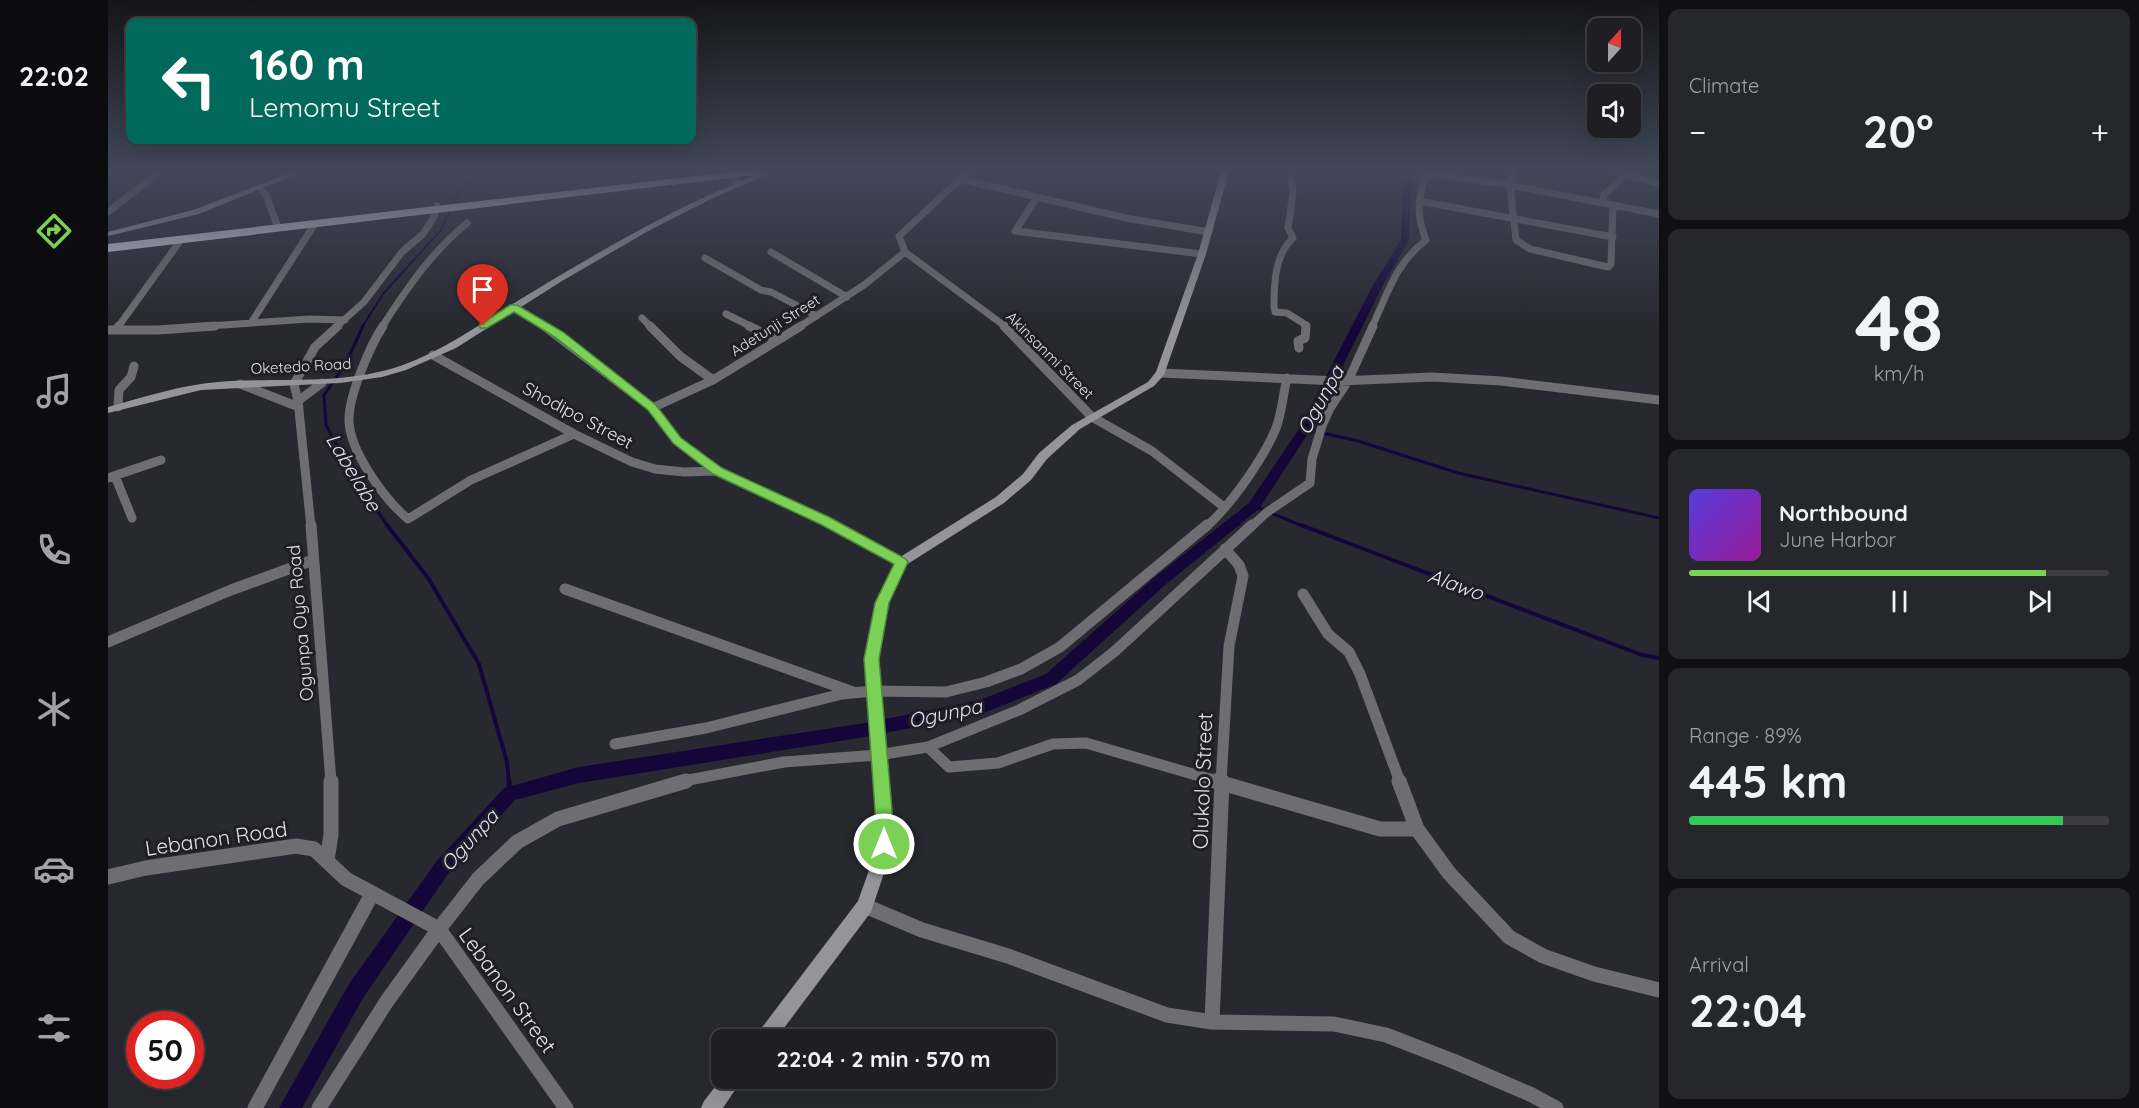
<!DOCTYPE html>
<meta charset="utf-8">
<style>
:root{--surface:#1e1e24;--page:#26272c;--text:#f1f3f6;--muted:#a1a2a6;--line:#3c3c41;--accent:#7ad156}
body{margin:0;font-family:Quicksand,sans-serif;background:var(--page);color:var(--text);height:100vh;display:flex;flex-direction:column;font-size:22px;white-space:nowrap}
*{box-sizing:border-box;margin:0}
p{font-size:20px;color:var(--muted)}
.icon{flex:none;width:33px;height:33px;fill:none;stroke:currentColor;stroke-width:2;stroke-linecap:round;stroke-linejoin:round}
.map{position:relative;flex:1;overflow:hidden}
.side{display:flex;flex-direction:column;gap:9px;padding:9px;background:#101014;width:480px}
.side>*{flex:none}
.guide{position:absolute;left:18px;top:18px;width:570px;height:126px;border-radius:12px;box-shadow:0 6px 24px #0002,0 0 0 2px var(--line);background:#00695c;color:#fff;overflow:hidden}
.needle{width:39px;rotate:21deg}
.fabs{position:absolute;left:1479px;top:18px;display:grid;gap:12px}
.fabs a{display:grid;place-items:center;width:54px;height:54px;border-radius:12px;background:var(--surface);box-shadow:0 6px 24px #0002,0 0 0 2px var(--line);font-size:30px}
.speed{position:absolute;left:18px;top:1011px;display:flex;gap:12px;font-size:30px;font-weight:700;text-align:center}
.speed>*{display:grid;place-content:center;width:78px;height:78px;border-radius:50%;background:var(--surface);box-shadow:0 6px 24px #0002,0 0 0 2px var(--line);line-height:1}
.speed .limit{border:9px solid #d22;background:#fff;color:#111}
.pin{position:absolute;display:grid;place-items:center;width:51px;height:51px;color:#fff;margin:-62px -26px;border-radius:50% 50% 50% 0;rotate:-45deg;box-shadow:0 0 6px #0007}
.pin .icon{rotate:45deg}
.me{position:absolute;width:66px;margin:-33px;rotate:0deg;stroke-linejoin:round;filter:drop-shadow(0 0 4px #0008)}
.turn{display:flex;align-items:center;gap:21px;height:126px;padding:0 24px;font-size:27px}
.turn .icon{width:78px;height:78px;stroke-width:2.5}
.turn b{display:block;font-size:42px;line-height:51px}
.big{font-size:45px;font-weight:700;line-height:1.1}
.side .tile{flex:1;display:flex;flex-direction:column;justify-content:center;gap:9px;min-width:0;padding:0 21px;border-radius:12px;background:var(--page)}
.side .dial{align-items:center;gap:0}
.dial b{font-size:78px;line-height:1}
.song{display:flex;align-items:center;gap:18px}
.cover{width:72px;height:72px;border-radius:9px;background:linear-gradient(135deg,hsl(250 70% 55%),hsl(300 70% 35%))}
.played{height:6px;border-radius:3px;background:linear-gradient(90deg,var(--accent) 85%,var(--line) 85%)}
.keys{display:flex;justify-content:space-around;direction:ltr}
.heat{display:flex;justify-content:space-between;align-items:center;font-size:33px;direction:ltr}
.charge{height:9px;border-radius:4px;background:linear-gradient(90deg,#34c759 89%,var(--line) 0)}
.trip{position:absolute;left:603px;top:1029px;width:345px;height:60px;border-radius:12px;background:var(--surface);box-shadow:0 6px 24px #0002,0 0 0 2px var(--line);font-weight:700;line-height:60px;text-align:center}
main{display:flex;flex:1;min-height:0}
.tab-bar{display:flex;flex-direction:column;width:108px;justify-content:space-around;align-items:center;background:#0c0c0e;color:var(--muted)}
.tab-bar .icon{width:42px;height:42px}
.tab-bar .on{color:var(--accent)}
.tab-bar b{font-size:27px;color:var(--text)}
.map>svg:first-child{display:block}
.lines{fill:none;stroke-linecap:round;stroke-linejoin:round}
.stream-far3{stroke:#15063a;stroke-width:2}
.stream-far2{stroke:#15063a;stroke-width:3}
.stream-far1{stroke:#15063a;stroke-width:4}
.stream{stroke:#15063a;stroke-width:5}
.canal{fill:#15063a;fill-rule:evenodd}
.street-far3{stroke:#6e6e72;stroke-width:7}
.street-far2{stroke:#6e6e72;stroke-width:9}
.street-far1{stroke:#6e6e72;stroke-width:11}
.street{stroke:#6e6e72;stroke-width:15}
.secondary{fill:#95949b;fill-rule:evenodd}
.highway{fill:#ceced9;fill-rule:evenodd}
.route{fill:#7ad156;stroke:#4f8838;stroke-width:1.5}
.labels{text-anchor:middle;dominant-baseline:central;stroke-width:6;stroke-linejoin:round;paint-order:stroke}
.far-street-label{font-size:15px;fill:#e1e1e6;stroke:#1f1e26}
.street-label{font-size:18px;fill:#e1e1e6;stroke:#1f1e26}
.water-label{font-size:20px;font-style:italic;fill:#e1e1f3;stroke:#1f1e26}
.near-street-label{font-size:21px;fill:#e1e1e6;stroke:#1f1e26}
</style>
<main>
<nav class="tab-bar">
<b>22:02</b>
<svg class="icon on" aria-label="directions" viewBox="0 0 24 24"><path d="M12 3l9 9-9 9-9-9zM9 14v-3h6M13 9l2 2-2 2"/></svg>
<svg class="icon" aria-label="music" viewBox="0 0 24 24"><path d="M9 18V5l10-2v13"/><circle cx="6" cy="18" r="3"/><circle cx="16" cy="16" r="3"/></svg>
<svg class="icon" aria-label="phone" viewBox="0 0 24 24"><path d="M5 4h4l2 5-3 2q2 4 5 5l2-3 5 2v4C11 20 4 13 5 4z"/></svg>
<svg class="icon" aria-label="climate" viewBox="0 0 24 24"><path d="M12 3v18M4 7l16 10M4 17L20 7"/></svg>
<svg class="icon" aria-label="car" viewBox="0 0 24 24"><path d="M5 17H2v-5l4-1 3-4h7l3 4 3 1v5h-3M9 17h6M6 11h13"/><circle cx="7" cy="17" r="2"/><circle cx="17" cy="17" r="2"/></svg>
<svg class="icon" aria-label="filters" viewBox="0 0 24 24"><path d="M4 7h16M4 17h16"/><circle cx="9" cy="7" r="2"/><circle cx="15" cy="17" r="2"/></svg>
</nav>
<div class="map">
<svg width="1551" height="1108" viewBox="0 0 1551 1108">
<rect width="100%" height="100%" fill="#282830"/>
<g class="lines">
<path class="stream-far3" d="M254,327l21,-33 58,-64 17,-36 26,-23"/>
<path class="stream-far2" d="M255,326l-17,37 -22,32 2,30 22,41 40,61
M1197,429l53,12 100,32 201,45
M1146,506l51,21"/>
<path class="stream-far1" d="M279,525l41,53 51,86 28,98 2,20
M1193,525l341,130 17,3"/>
<path class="stream" d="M401,781l1,13"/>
<path class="canal" d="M1299,171h8l-4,15 -2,54 -27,47 -71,142 -52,80 -94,76 -109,99 -75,30 -116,23 -286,46 -64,17 -67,74 -85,124 -61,110h-23l70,-124 87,-122 68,-74 75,-21 286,-44 115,-23 66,-26 109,-97 94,-74 50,-74 73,-142 29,-47 2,-54z"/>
<path class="street-far3" d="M622,171l7,12
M861,171l-70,65 6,16 101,75
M1182,171l3,21 -5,36 5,10c-18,17 -19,44 -19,68l1,6 12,1 19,12v2
M1307,171l95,14 149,29
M1406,171l-4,14 6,55 14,9 78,18 3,-3 2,-59
M1506,171l45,12
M852,179l166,39 83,14
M154,191l4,4 11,30
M929,197l-22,34 187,23
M1311,201l194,36
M1496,203l-1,-7 23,-22
M0,212l46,-36 3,-5
M663,252l76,45
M597,258l56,32 10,2 46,24
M406,307l33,20
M618,314l26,13
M534,318l9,9
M143,323l63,-98
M10,327l62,-86
M86,327l115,-8 36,1
M228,327l28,-25 38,-50 21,-18 11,-17 3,-11
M274,327c25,-39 49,-74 85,-104
M691,327l65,-42 41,-33
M1264,327c16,-34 23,-63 54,-87 -11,-29 -7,-39 0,-69"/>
<path class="street-far2" d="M275,326c-13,20 -35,71 -34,95 1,31 36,79 59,98l63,-39 103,-46
M436,326l108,82 25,33 40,30 119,56
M542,326l30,30 33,24
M641,326l28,14
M896,326l88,91 60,34 72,56
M0,330h50l57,-4
M8,330l3,-4
M1191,348l-1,-7 7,-3 1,-12
M325,355l141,79 58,28 23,7 29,3 33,-1
M1053,373l178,8 93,-4 69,4 158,19
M132,384l59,23
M190,401l24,-18
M10,407l1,-17 12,-13 3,-11
M544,408l61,-28 88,-54
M7,476l17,42
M0,478l53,-18
M203,527l-13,-126 -4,-17 21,-37 23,-21
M1098,527c24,-21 58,-69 70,-99 6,-15 7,-34 11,-50
M1143,527l15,-14 44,-30 2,-24 10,-33 8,-18 18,-27 25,-55"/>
<path class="street-far1" d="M203,525l20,257
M725,525l68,37
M457,589l288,103
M1195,594l25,40 21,18 11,22 40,108
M0,642l123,-52 82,-30
M507,744l91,-16 136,-34 31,-3 73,1 40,-10 35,-13 39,-22 147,-122
M820,747l21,20 49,-4 55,-19 33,-1 134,39
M570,782l106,-20 94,-7 50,-8 91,-37 59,-30 36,-28 138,-127
M1113,782l8,-136 14,-70 -4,-11 -14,-16"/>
<path class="street" d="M1107,781l165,48h37
M1291,781l18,48 32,44 60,64 34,19 51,18 65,16
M219,860l4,-25v-54
M0,877l38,-9 150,-22 18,3 32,30 93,50 127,179
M757,906l57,24 86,26 159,59 45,7 122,2 52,11 67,26 79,34 24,13
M1104,1022l10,-241
M147,1108l117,-214
M211,1108l68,-107 52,-72 39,-50 39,-37 41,-23 128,-38"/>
<path class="secondary" d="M187,171h9l-105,43 -91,22v-4l85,-22z
M658,171h9l-64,28 -61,31 -88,51 -106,67 -50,22 -24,7 -42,6 -139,7 -93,23v-6c36,-10 73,-22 110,-25 61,-5 126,4 185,-17 46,-17 84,-46 126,-71 76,-46 153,-91 237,-123z
M1113,171h8l-23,83 -42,121 -10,11 -74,43 -33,30 -16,21 -27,23 -98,62 -18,38 -9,56 13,151v34l-8,29 -13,39 -96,128h-21l3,-6 101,-133 10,-28 8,-29v-34l-11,-151 11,-56 19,-41 2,-3 99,-62 27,-23 16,-21 33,-28 76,-43 8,-10 42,-118z
M614,1078h21l-20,30h-22l3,-7z"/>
<path class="highway" d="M631,171h29l-5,3 -655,78v-8z"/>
</g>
<linearGradient id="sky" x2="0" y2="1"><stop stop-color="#16161a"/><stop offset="0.52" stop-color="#424859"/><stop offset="1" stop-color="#424859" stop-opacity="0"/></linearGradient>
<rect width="1551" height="326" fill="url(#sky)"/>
<path class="route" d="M402,305h7l46,27 93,73 25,33 41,30 107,49 77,42 2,3 -19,41 -10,56 13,151 1,34 -3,6 -6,3 -7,-3 -2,-6v-34l-11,-151 11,-56 19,-39 -74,-40 -107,-50 -40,-31 -25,-33 -93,-73 -41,-25 -27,16h-7v-4z"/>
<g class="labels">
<g class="far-street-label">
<text transform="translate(667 325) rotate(-32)">Adetunji Street</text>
<text transform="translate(942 355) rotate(45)">Akinsanmi Street</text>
<text transform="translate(193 366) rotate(-3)">Oketedo Road</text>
</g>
<g class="street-label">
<text transform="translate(470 415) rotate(28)">Shodipo Street</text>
<text transform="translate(192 623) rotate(-95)">Ogunpa Oyo Road</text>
</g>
<g class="water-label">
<text transform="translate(1212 400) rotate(-61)">Ogunpa</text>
<text transform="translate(246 472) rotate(59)">Labelabe</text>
<text transform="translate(1348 584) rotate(20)">Alawo</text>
<text transform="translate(837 713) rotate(-12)">Ogunpa</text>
<text transform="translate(361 840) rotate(-48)">Ogunpa</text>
</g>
<g class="near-street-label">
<text transform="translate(1094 781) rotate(-88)">Olukolo Street</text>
<text transform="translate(108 838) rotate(-8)">Lebanon Road</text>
<text transform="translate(400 990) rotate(54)">Lebanon Street</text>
</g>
</g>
</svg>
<div class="fabs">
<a><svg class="needle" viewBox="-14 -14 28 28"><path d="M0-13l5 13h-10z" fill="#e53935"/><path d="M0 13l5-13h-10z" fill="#a1a2a6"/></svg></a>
<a><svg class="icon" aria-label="sound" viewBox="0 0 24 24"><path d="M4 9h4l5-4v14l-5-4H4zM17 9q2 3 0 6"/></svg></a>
</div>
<div class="speed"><div class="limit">50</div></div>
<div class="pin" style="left:375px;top:326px;background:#d93025"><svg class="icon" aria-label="arrive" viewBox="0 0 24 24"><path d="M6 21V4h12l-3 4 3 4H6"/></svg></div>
<svg class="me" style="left:776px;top:844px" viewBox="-20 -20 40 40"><circle r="17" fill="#7ad156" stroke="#fff" stroke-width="3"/><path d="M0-11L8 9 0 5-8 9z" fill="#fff"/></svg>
<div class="trip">22:04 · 2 min · 570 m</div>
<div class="guide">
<div class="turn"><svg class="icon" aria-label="left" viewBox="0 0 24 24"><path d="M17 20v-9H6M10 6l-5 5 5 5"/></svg><div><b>160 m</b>Lemomu Street</div></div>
</div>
</div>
<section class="side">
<div class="tile"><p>Climate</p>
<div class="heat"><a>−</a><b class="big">20°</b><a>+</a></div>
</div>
<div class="tile dial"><b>48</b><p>km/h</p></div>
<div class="tile">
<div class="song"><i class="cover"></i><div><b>Northbound</b><p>June Harbor</p></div></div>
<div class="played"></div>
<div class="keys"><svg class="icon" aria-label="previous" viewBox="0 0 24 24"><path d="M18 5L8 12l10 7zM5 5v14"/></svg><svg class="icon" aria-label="pause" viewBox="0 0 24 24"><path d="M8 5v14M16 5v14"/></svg><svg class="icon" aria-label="next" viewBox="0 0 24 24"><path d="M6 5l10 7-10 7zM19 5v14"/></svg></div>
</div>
<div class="tile"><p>Range · 89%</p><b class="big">445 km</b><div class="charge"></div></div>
<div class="tile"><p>Arrival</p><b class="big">22:04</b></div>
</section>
</main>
